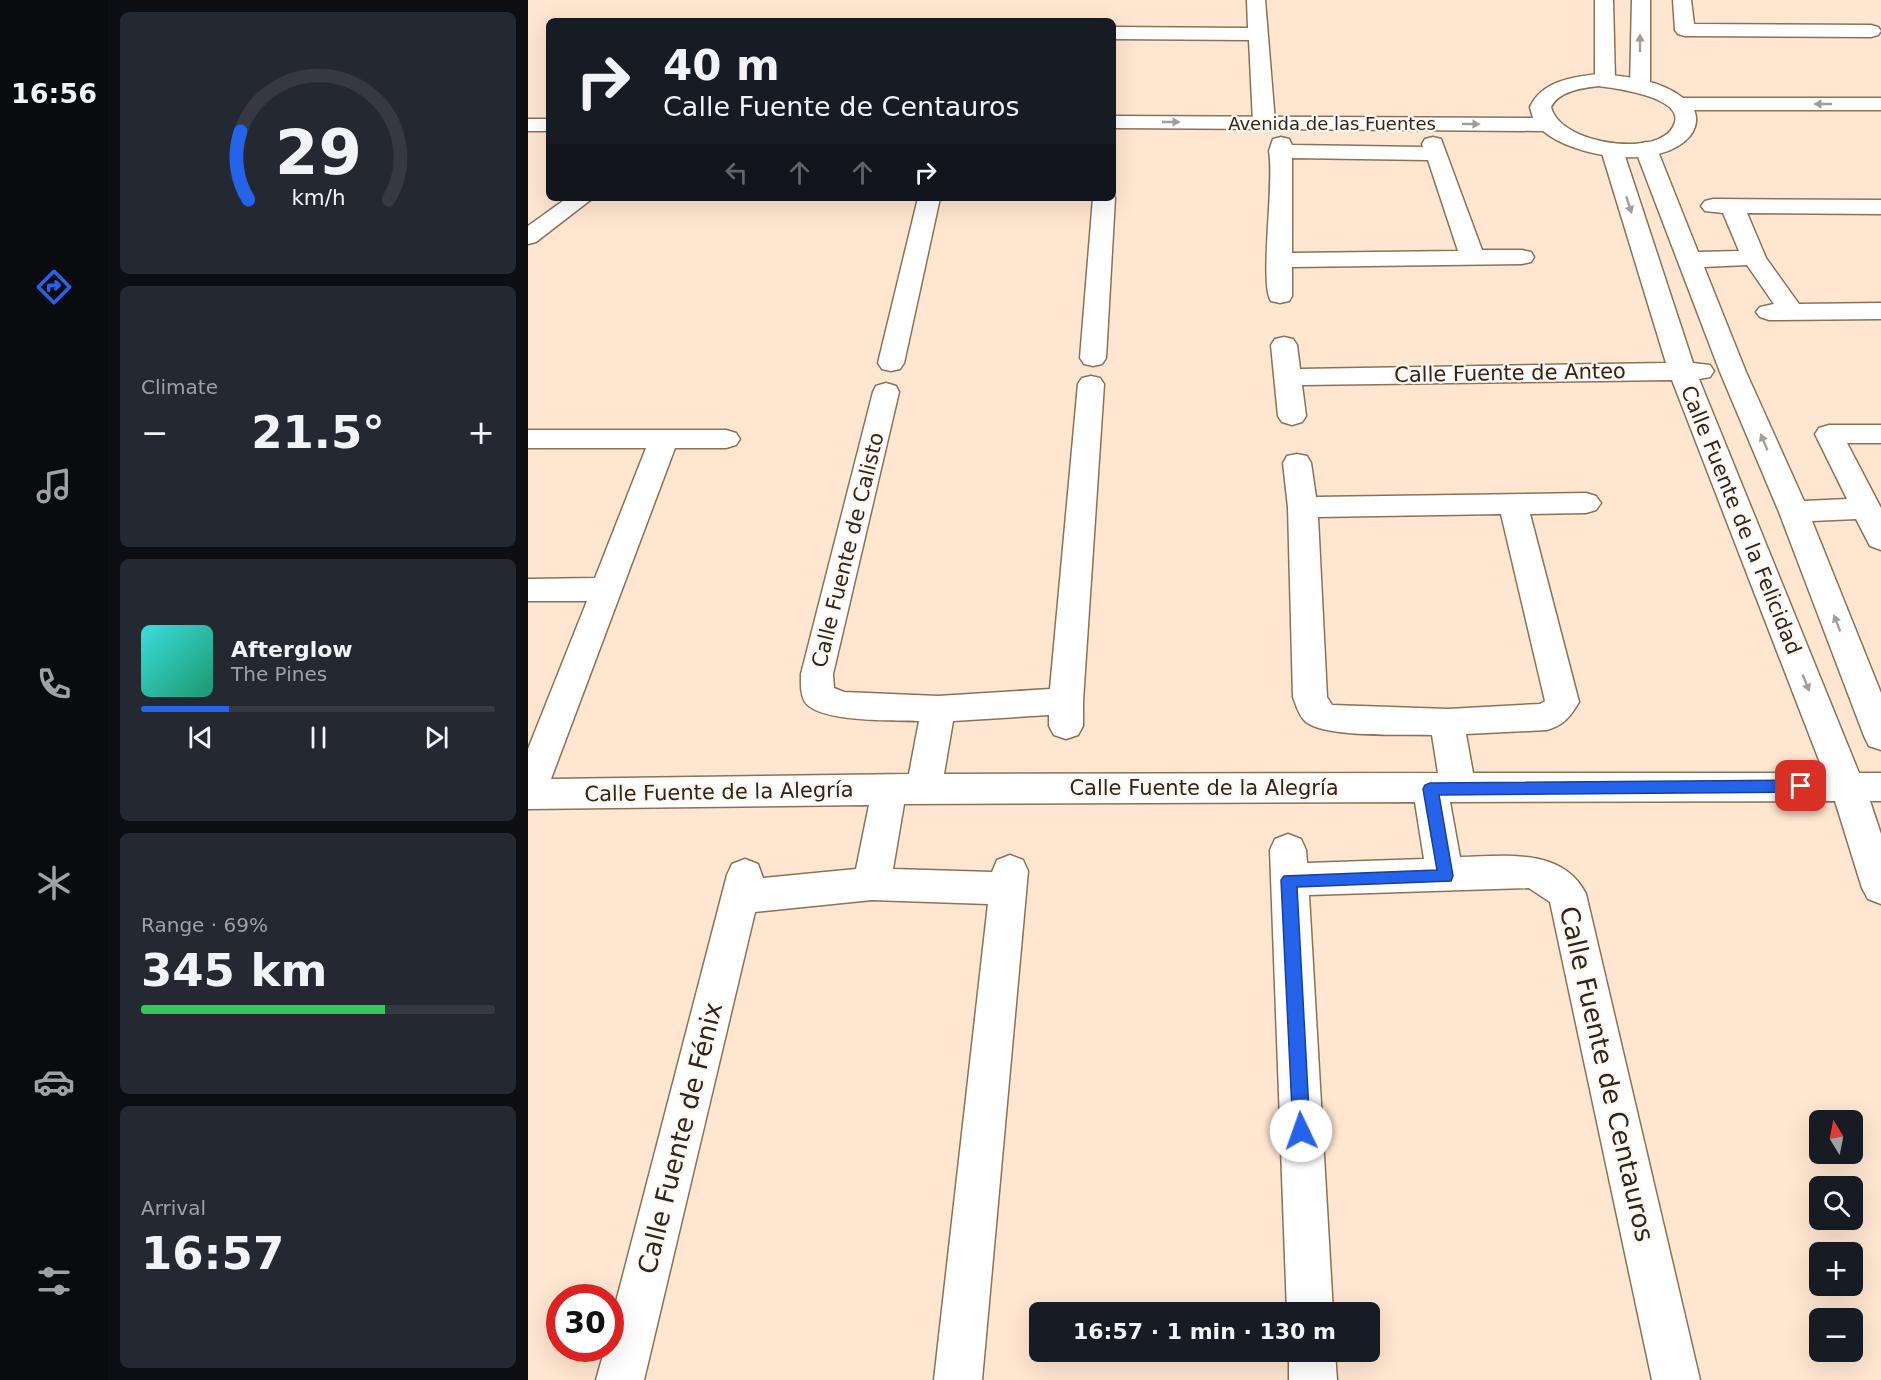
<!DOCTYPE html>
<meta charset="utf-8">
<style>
:root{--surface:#171b24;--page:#242831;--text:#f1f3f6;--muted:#9ea1a6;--line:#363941;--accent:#2563eb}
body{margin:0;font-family:"DejaVu Sans",sans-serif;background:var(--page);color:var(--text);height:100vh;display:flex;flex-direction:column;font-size:22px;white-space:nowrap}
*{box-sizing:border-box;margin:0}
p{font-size:20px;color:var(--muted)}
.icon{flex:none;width:33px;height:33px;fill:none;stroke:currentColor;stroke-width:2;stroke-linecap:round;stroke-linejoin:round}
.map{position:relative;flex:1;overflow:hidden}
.panel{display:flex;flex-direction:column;gap:12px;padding:12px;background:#0d0f14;width:420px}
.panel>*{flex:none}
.top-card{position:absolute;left:18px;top:18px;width:570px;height:183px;border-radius:9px;box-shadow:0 6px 24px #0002;background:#171b24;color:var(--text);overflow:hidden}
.needle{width:39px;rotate:350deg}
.tools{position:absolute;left:1281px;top:1110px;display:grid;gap:12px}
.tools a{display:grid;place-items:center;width:54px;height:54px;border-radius:9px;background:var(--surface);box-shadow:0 6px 24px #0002;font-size:30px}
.speed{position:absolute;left:18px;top:1284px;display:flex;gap:12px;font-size:30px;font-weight:700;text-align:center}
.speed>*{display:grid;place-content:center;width:78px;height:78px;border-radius:50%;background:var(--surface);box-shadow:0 6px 24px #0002;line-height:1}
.speed .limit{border:9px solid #d22;background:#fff;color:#111}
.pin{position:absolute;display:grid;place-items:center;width:51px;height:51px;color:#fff;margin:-26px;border-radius:12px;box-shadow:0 3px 9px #0006}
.me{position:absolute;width:66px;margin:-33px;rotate:357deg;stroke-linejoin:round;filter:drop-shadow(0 0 4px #0008)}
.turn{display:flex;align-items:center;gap:21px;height:126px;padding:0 18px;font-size:27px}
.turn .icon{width:78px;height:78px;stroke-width:2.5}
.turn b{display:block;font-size:42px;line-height:51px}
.lanes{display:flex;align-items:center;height:57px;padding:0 18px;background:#0003;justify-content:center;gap:30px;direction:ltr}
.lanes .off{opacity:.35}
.big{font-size:45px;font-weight:600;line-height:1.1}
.panel .tile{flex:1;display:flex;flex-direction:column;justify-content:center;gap:9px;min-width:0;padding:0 21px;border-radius:9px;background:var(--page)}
.panel .dial{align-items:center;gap:0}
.dial svg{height:156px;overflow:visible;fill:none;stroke:var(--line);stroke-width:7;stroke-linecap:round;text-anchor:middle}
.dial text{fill:var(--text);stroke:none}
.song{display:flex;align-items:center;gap:18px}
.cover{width:72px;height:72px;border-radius:9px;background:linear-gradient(135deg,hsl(180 70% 55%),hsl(160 70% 35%))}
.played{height:6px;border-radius:3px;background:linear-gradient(90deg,var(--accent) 25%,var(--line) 25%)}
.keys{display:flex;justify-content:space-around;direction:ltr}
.heat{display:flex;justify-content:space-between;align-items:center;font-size:33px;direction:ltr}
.charge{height:9px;border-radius:4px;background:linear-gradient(90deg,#34c759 69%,var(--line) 0)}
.trip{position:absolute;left:501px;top:1302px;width:351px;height:60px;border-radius:9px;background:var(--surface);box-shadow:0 6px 24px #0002;font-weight:600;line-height:60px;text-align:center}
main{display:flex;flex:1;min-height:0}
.menu{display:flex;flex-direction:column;width:108px;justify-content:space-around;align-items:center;background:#090b0e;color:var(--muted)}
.menu .icon{width:42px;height:42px}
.menu .active{color:var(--accent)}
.menu b{font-size:27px;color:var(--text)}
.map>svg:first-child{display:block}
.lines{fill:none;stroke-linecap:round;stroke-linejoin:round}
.street-casing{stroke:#8c7159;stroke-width:3}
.secondary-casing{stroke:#8c7159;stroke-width:3}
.street{fill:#fff;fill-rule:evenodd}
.secondary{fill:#fff;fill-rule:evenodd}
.oneway{fill:#a29d98}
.route{fill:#2563eb;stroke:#184099;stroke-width:1.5}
.labels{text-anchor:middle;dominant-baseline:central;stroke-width:4.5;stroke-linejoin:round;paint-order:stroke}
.far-street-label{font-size:18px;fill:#30251b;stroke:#fef7f2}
.street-label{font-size:21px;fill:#30251b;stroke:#fef7f2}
.near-street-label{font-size:26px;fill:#30251b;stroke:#fef7f2}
</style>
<main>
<nav class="menu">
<b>16:56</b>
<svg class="icon active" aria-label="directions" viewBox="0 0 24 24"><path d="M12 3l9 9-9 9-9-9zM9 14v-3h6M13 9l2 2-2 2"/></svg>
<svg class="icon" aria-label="music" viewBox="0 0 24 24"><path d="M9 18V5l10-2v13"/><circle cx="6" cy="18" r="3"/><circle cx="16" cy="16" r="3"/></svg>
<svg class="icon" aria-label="phone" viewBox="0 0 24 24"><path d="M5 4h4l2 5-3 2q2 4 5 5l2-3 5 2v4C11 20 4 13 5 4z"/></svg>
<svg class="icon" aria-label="climate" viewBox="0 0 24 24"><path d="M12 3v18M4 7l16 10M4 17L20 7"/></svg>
<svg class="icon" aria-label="car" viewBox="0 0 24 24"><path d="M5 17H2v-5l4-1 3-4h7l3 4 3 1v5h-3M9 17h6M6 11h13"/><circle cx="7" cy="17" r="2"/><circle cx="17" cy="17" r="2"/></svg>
<svg class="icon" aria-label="filters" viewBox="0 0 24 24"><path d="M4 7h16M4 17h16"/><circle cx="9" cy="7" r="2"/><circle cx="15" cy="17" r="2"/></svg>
</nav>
<section class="panel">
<div class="tile dial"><svg viewBox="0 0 100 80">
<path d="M14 69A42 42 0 1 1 86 69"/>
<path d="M14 69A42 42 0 0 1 10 34" stroke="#2563eb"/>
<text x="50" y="56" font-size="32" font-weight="700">29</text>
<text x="50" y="72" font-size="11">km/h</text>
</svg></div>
<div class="tile"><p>Climate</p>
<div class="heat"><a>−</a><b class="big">21.5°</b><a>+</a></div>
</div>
<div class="tile">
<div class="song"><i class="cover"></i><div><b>Afterglow</b><p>The Pines</p></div></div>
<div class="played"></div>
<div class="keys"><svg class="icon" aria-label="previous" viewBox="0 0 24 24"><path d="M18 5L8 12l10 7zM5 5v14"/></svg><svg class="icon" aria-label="pause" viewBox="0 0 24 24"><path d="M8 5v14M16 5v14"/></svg><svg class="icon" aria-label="next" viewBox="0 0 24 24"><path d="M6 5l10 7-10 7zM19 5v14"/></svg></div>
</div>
<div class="tile"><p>Range · 69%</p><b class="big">345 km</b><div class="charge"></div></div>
<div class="tile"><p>Arrival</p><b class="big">16:57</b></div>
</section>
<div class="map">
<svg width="1353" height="1380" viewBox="0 0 1353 1380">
<rect width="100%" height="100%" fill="#ffe6d1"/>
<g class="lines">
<defs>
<path id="street" d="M719,0h18l10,122 -3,5 -8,1 -8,-1 -3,-5 -4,-82 -136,-1v-12l135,1z
M1067,0h18l2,80 -3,4h-14l-3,-4z
M1104,0h18v86l-3,4 -7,2 -7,-2 -3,-4z
M1145,0h18l3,24 177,1 7,2 3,4 -3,4 -7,2 -186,-1 -7,-2 -3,-4z
M753,137l8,2 3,6 131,2 -1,-3 3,-5 8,-2 8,2 41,111h40l9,2 3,5 -3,5 -9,2 -230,3v29l-3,5 -9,2 -9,-2c-12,-17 4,-120 -2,-150l4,-12zM764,158l136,2 30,91 -166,2z
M1118,142l8,2 3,5 41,103 41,-1 -16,-38 -18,-2 -4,-5 4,-5 8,-2 168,1v14l-134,-1 19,45 33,46 82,-1v16l-112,1 -9,-3 -4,-5 4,-5 14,-3 -27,-39 -43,2 42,105 58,129 43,-2 -32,-65 4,-6 10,-3h52v18h-34l34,65v42l-11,-4 -14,-27 -44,2 69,172v57l-12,-4 -5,-10 -85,-224 -59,-140 -85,-223 3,-5z
M1084,143l8,2 3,5 70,213 17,2 4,6 -4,6 -11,2 160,394h22v28h-11l11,33v70l-13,-5 -6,-11 -27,-87 -385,1 10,55c43,-1 103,-10 126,37l114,486h-48l-102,-478 -21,-14 -220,7 24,417h-46l-17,-462 5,-11 13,-5 13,5 5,11 1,13 117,-4 -9,-57 -511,2 -11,65 99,3 5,-12 13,-5 13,5 5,11 -46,509h-48l54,-476 -116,-4 -117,12 -111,468h-48l9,-32h5v-23l117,-450 5,-11 13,-5 13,5 5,14 93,-9 13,-64 -341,4v-60l59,-148h-59v-22l67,-1 51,-130h-118v-18h198l10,3 4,6 -4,6 -10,3h-51l-124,331 358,-5 10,-53c-25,-1 -99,2 -114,-19 -5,-8 -4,-19 -4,-28l72,-282 3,-6 10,-3 10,3 3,6 -66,282 1,14 10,4 94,4 112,-7 28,-305 4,-6 9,-2 9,2 4,6 -21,317v25l-5,9 -12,4 -12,-4 -5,-9v-11l-96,6 -9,53 494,-1 -6,-38c-29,-1 -105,3 -126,-13 -7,-6 -10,-17 -13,-25l-5,-190 -5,-44 4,-7 10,-2 10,2 4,7 5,34 270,-4 10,3 5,7 -5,7 -10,3 -56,1 49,188c-9,15 -15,23 -32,28l-81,4 7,39h351l-152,-393 -370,5 4,31 -4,6 -10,3 -10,-3 -4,-6 -7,-71 4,-6 9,-2 9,2 4,6 3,24 366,-6 -65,-213 3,-5zM973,514l44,187 -5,3 -92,5 -116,-4 -5,-8 -9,-180z
M585,194l2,4 -9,160 -4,6 -9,2 -9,-2 -4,-6 13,-160h20z
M39,198h26l-57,44 -8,2v-18z
M390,198h22l-36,165 -4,6 -9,2 -9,-2 -4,-6z
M761,1352h46l2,28h-48z"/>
<path id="secondary" d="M1070,74c27,2 63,6 85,24h198v12h-187c4,9 2,18 -4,26 -30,35 -114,22 -147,-5l-430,-3v-12l420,2 -3,-11c12,-26 42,-30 68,-33zM1070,86c17,2 84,11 77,36 -2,6 -5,11 -11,14 -26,18 -105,5 -113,-29 8,-16 31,-19 47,-21z
M0,119h21v12h-21z"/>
</defs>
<use href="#street" class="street-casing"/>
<use href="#secondary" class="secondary-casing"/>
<use href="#street" class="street"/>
<use href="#secondary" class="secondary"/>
</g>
<defs><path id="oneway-solid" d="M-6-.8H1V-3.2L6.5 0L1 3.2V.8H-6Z" transform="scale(1.5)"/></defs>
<g class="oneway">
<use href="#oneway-solid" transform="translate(1112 43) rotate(-90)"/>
<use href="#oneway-solid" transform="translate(1295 104) rotate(180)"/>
<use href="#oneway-solid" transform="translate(643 122)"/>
<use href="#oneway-solid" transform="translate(943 124) rotate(1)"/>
<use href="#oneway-solid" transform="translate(1101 205) rotate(72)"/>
<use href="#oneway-solid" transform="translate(1236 442) rotate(-113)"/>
<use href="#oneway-solid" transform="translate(1309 623) rotate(-111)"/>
<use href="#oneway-solid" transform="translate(1278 683) rotate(68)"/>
</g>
<path class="route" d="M1273,780l5,2 2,4 -2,4 -5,2 -362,3 14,81 -2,5 -154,6 13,244 -3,6 -6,2 -6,-2 -2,-6 -12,-251 3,-4 153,-6 -14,-81 2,-4 5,-2z"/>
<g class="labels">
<g class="far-street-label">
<text x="804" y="123">Avenida de las Fuentes</text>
</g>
<g class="street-label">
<text transform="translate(982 373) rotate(-1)">Calle Fuente de Anteo</text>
<text transform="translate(1213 520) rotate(68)">Calle Fuente de la Felicidad</text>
<text transform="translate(320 550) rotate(-76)">Calle Fuente de Calisto</text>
<text x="676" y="788">Calle Fuente de la Alegría</text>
<text transform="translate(191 792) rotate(-1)">Calle Fuente de la Alegría</text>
</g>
<g class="near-street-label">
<text transform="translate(1079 1074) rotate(77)">Calle Fuente de Centauros</text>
<text transform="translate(152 1138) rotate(-76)">Calle Fuente de Fénix</text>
</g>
</g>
</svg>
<div class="tools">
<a><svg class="needle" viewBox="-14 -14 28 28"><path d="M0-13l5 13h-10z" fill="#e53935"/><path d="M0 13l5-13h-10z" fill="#9ea1a6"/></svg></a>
<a><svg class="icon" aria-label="search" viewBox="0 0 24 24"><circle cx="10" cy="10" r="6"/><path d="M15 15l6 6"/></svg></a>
<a>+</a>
<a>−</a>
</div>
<div class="speed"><div class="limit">30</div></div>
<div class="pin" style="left:1273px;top:786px;background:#d93025"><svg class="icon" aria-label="arrive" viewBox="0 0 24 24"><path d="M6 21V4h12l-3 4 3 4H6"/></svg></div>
<svg class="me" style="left:773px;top:1131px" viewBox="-20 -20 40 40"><circle r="19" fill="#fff"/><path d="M0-13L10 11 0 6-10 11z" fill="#2563eb"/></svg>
<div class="trip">16:57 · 1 min · 130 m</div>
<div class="top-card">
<div class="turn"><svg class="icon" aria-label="right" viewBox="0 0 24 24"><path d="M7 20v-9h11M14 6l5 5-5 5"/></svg><div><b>40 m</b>Calle Fuente de Centauros</div></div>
<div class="lanes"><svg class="icon off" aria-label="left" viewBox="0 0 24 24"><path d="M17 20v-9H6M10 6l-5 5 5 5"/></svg><svg class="icon off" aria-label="ahead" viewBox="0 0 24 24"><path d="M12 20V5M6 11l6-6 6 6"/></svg><svg class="icon off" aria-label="ahead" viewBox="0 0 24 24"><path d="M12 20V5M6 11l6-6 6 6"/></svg><svg class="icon" aria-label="right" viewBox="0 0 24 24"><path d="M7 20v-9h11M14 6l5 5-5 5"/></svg></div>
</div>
</div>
</main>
